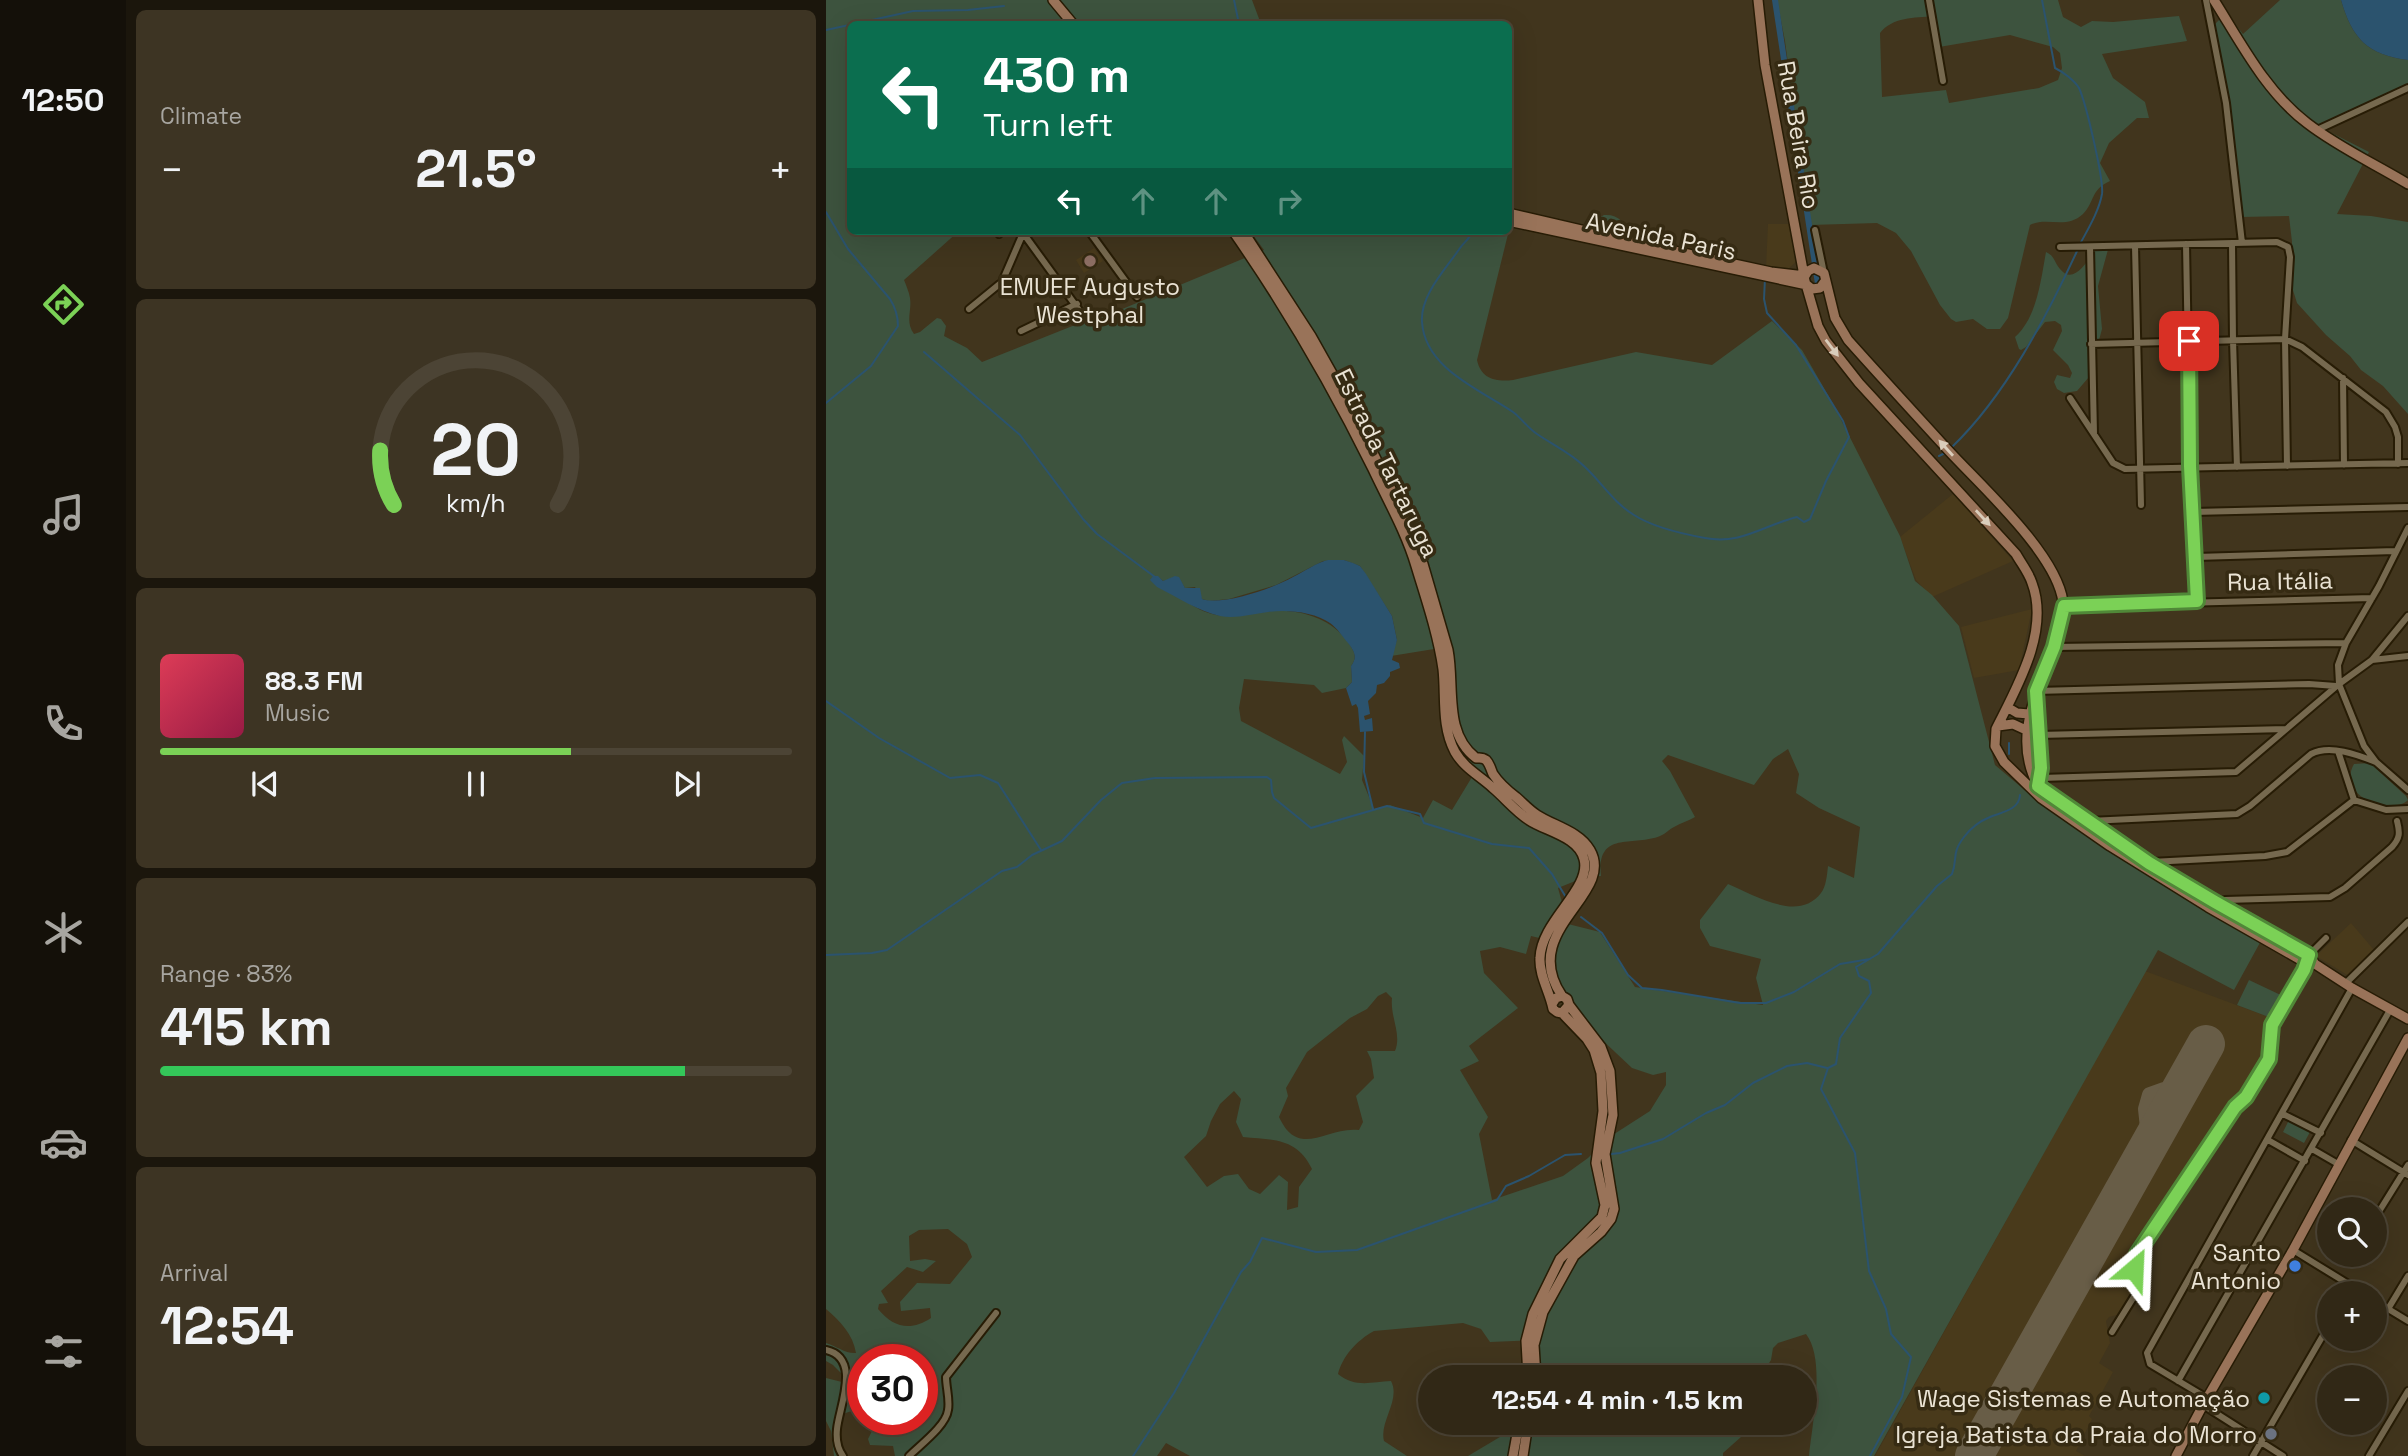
<!DOCTYPE html>
<meta charset="utf-8">
<style>
:root{--surface:#312816;--page:#3d3423;--text:#f1f3f6;--muted:#a8a6a1;--line:#4c4435;--accent:#7bd156}
body{margin:0;font-family:"Space Grotesk",sans-serif;background:var(--page);color:var(--text);height:100vh;display:flex;flex-direction:column;font-size:26px;white-space:nowrap}
*{box-sizing:border-box;margin:0}
p{font-size:23px;color:var(--muted)}
.icon{flex:none;width:38px;height:38px;fill:none;stroke:currentColor;stroke-width:2;stroke-linecap:round;stroke-linejoin:round}
.map{position:relative;flex:1;overflow:hidden}
.drawer{display:flex;flex-direction:column;gap:10px;padding:10px;background:#1b160c;width:700px}
.drawer>*{flex:none}
.hud{position:absolute;left:21px;top:21px;width:665px;height:214px;border-radius:10px;box-shadow:0 7px 28px #0002,0 0 0 2px var(--line);background:#0b6e4f;color:#fff;overflow:hidden}
.fabs{position:absolute;left:1491px;top:1197px;display:grid;gap:14px}
.fabs a{display:grid;place-items:center;width:70px;height:70px;border-radius:50%;background:var(--surface);box-shadow:0 7px 28px #0002,0 0 0 2px var(--line);font-size:35px}
.speed{position:absolute;left:21px;top:1344px;display:flex;gap:14px;font-size:35px;font-weight:700;text-align:center}
.speed>*{display:grid;place-content:center;width:91px;height:91px;border-radius:50%;background:var(--surface);box-shadow:0 7px 28px #0002,0 0 0 2px var(--line);line-height:1}
.speed .limit{border:10px solid #d22;background:#fff;color:#111}
.pin{position:absolute;display:grid;place-items:center;width:60px;height:60px;color:#fff;margin:-30px;border-radius:14px;box-shadow:0 4px 10px #0006}
.me{position:absolute;width:77px;margin:-38px;rotate:26deg;stroke-linejoin:round;filter:drop-shadow(0 0 5px #0008)}
.turn{display:flex;align-items:center;gap:24px;height:147px;padding:0 21px;font-size:32px}
.turn .icon{width:91px;height:91px;stroke-width:2.5}
.turn b{display:block;font-size:49px;line-height:60px}
.lanes{display:flex;align-items:center;height:66px;padding:0 21px;background:#0003;justify-content:center;gap:35px;direction:ltr}
.lanes .off{opacity:.35}
.big{font-size:52px;font-weight:700;line-height:1.1}
.drawer .tile{flex:1;display:flex;flex-direction:column;justify-content:center;gap:10px;min-width:0;padding:0 24px;border-radius:10px;background:var(--page)}
.drawer .dial{align-items:center;gap:0}
.dial svg{height:182px;overflow:visible;fill:none;stroke:var(--line);stroke-width:7;stroke-linecap:round;text-anchor:middle}
.dial text{fill:var(--text);stroke:none}
.song{display:flex;align-items:center;gap:21px}
.cover{width:84px;height:84px;border-radius:10px;background:linear-gradient(135deg,hsl(350 70% 55%),hsl(340 70% 35%))}
.played{height:7px;border-radius:4px;background:linear-gradient(90deg,var(--accent) 65%,var(--line) 65%)}
.keys{display:flex;justify-content:space-around;direction:ltr}
.heat{display:flex;justify-content:space-between;align-items:center;font-size:38px;direction:ltr}
.charge{height:10px;border-radius:5px;background:linear-gradient(90deg,#34c759 83%,var(--line) 0)}
.trip{position:absolute;left:592px;top:1365px;width:399px;height:70px;border-radius:35px;background:var(--surface);box-shadow:0 7px 28px #0002,0 0 0 2px var(--line);font-weight:700;line-height:70px;text-align:center}
main{display:flex;flex:1;min-height:0}
.tabs{display:flex;flex-direction:column;width:126px;justify-content:space-around;align-items:center;background:#141009;color:var(--muted)}
.tabs .icon{width:49px;height:49px}
.tabs .selected{color:var(--accent)}
.tabs b{font-size:32px;color:var(--text)}
.map>svg:first-child{display:block}
.built{fill:#493a1b}
.green{fill:#3d533e;fill-rule:evenodd}
.water{fill:#2b536e}
.lines{fill:none;stroke-linecap:round;stroke-linejoin:round}
.stream{stroke:#2b536e;stroke-width:2}
.canal{stroke:#2b536e;stroke-width:6}
.taxiway{stroke:#685d47;stroke-width:16}
.runway{stroke:#685d47;stroke-width:38}
.street-casing{stroke:#271c05;stroke-width:10}
.secondary-casing{stroke:#271c05;stroke-width:12}
.street{stroke:#76694f;stroke-width:6}
.secondary{stroke:#997359;stroke-width:9}
.oneway{fill:#dacdbb}
.route-casing{stroke:#508838;stroke-width:18}
.route{stroke:#7bd156;stroke-width:12}
.education-dot{fill:#8d6e63;stroke:#362b13;stroke-width:2.5}
.shop-dot{fill:#3f7fe0;stroke:#362b13;stroke-width:2.5}
.culture-dot{fill:#0f9aa8;stroke:#362b13;stroke-width:2.5}
.worship-dot{fill:#6b7280;stroke:#362b13;stroke-width:2.5}
.labels{text-anchor:middle;dominant-baseline:central;stroke-width:7;stroke-linejoin:round;paint-order:stroke}
.street-label{font-size:24px;fill:#eae3d4;stroke:#362b13}
.poi-label{font-size:24px;fill:#eae3d4;stroke:#362b13;text-anchor:end}
</style>
<main>
<nav class="tabs">
<b>12:50</b>
<svg class="icon selected" aria-label="directions" viewBox="0 0 24 24"><path d="M12 3l9 9-9 9-9-9zM9 14v-3h6M13 9l2 2-2 2"/></svg>
<svg class="icon" aria-label="music" viewBox="0 0 24 24"><path d="M9 18V5l10-2v13"/><circle cx="6" cy="18" r="3"/><circle cx="16" cy="16" r="3"/></svg>
<svg class="icon" aria-label="phone" viewBox="0 0 24 24"><path d="M5 4h4l2 5-3 2q2 4 5 5l2-3 5 2v4C11 20 4 13 5 4z"/></svg>
<svg class="icon" aria-label="climate" viewBox="0 0 24 24"><path d="M12 3v18M4 7l16 10M4 17L20 7"/></svg>
<svg class="icon" aria-label="car" viewBox="0 0 24 24"><path d="M5 17H2v-5l4-1 3-4h7l3 4 3 1v5h-3M9 17h6M6 11h13"/><circle cx="7" cy="17" r="2"/><circle cx="17" cy="17" r="2"/></svg>
<svg class="icon" aria-label="filters" viewBox="0 0 24 24"><path d="M4 7h16M4 17h16"/><circle cx="9" cy="7" r="2"/><circle cx="15" cy="17" r="2"/></svg>
</nav>
<section class="drawer">
<div class="tile"><p>Climate</p>
<div class="heat"><a>−</a><b class="big">21.5°</b><a>+</a></div>
</div>
<div class="tile dial"><svg viewBox="0 0 100 80">
<path d="M14 69A42 42 0 1 1 86 69"/>
<path d="M14 69A42 42 0 0 1 8 45" stroke="#7bd156"/>
<text x="50" y="56" font-size="32" font-weight="700">20</text>
<text x="50" y="72" font-size="11">km/h</text>
</svg></div>
<div class="tile">
<div class="song"><i class="cover"></i><div><b>88.3 FM</b><p>Music</p></div></div>
<div class="played"></div>
<div class="keys"><svg class="icon" aria-label="previous" viewBox="0 0 24 24"><path d="M18 5L8 12l10 7zM5 5v14"/></svg><svg class="icon" aria-label="pause" viewBox="0 0 24 24"><path d="M8 5v14M16 5v14"/></svg><svg class="icon" aria-label="next" viewBox="0 0 24 24"><path d="M6 5l10 7-10 7zM19 5v14"/></svg></div>
</div>
<div class="tile"><p>Range · 83%</p><b class="big">415 km</b><div class="charge"></div></div>
<div class="tile"><p>Arrival</p><b class="big">12:54</b></div>
</section>
<div class="map">
<svg width="1582" height="1456" viewBox="0 0 1582 1456">
<rect width="100%" height="100%" fill="#41351d"/>
<path class="built" d="M942,224h23l5,38 -7,6h-23z
M268,248l9,13 -19,12 -8,-13z
M1127,494l60,67 -81,36 -16,-17 -16,-43z
M1206,609l-13,61 -45,8 -13,-51z
M1525,923l23,27 -25,26 -33,-20z
M1319,971l129,48 -9,12 5,22 -25,41 -13,13 -49,75 -19,22 -1,7 -31,47 2,35 -10,20 -15,4 -3,4 4,22 -11,20 14,9 -24,44 3,3 -16,32 9,5h-210z"/>
<path class="green" d="M0,0h426l9,24h-411v207h109l-55,49c2,5 5,12 6,18 2,13 -5,24 4,36l6,-2 17,-14 4,1 5,7 -2,10 23,12 15,14 113,-45h8l161,-67 -14,-19h243l15,3 -31,126c4,19 19,22 36,20l123,-28 76,13 60,-44 30,29 30,52 68,134 15,45 17,14 27,31 36,139 45,38 146,93 76,43 -28,51 -76,-40 -284,506h-65c3,-32 17,-96 -3,-122l-28,9 -5,5 -2,12 -11,17h-219l-5,-37 -46,2 -9,-13 -18,-6 -89,8c-17,9 -32,26 -36,43 17,14 33,8 53,7 10,19 -12,41 -7,60l23,15h-217l-24,-13 -9,13h-262l-2,-10 -23,-1 -2,-6 5,-10v-10h49v-59h-59v47l-23,8v26l5,15h-11l-3,-25 -5,-10v-43l16,4 1,-7 -10,-10 -7,-4v-18c10,3 20,11 30,10 -3,-19 -16,-32 -30,-44zM518,560l16,6 32,50 5,24 -6,16 43,-7c2,9 4,18 5,27 6,46 -5,66 33,101l-20,33 -19,-10 -10,18 -33,-13 -16,4 -12,-29 2,-24 -20,-20 -2,4 5,22 -7,12 -99,-53 -2,-13 5,-29 70,6 8,8 24,-5 6,-6 -1,-16c7,-9 3,-15 -3,-24 -17,-24 -48,-33 -77,-31 -19,2 -39,8 -59,3 -22,-6 -41,-25 -59,-38l5,1 5,4 7,-1 11,2 4,6 10,-1 7,12 7,2 20,-2 47,-14 47,-24zM962,749l11,25 -3,19 23,15 41,19 -6,51 -26,-12c-1,9 -2,21 -7,27 -23,30 -66,2 -93,-9l-28,36v8l10,18 51,13 -5,19 7,27 -128,-18 -35,-55 -32,-8 -10,-36 27,-11 16,-1c-5,-46 32,-29 59,-40 6,-2 9,-7 14,-9 7,-4 14,-6 21,-10l-25,-46 -8,-10 6,-6 86,30 19,-26zM705,936l25,6 -4,24 3,12 43,58 34,32 21,7 13,-3v13l-16,26 -42,27 -20,20 -25,18 -71,24 -13,-66 9,-17 -28,-47 19,-9 -10,-15 49,-38 -34,-35 -4,-22 20,-4 26,7zM560,992l6,6c-2,19 10,36 3,53h-28l4,8 3,19 -18,18 7,26 -4,8c-33,-4 -60,30 -80,-13l9,-21 -2,-8 21,-36 43,-34 17,-9 11,-13zM408,1091l7,8 -5,23 7,15c31,3 54,1 69,32l-13,18 -1,20 -11,3 1,-28 -9,-7 -19,19 -11,-5 -11,-15 -14,2 -17,11 -23,-30 22,-21 5,-15 9,-17zM122,1229l19,15 5,13 -22,27 -33,-1 -17,19 1,9 29,-3 1,10c-21,14 -38,9 -53,-9l1,-5 9,-1 -7,-12 26,-24 16,5 13,-11 -11,-2 -15,2 -1,-25 10,-6z
M951,0h281l5,17 18,10 11,-6 21,1 66,-6 8,25 -85,13 11,24 32,24 4,16h-12l-28,25 -9,20 10,18c-20,9 -15,21 -27,33 -17,16 -36,2 -53,11l-22,93 -8,11h-13l-14,-10 -17,3 -5,-3 -11,-14 -29,-54 -15,-18 -19,-10 -67,2 -25,-184zM1107,16l6,31 71,-12 43,12 7,6 2,15 -4,12 -19,8 -90,15 -3,-13 -64,7 -2,-64c12,-16 35,-15 53,-17z
M1454,0h61c11,38 26,55 67,60v27l-86,41 47,24 -32,62 34,2 37,6v192l-25,-28 -22,-16 -11,-14 -24,-21 -29,-32 -5,-16v-45l-3,-26 -48,1 -27,-187 1,-6 6,-6h9l13,16z
M778,215c15,-1 23,8 22,23l-37,-9 6,-9z
M1275,243l8,3 -11,40 4,43 -13,48 -12,14 -13,2 -7,-4 -3,-7 3,-7 13,3 2,-5 -4,-8 -15,-15 9,-19 -1,-6 -6,-4 -10,1 -19,25 -5,3 -2,-1 -4,-12c22,-19 26,-58 31,-85 9,4 8,10 14,17 16,20 32,-18 41,-26z
M1544,763l36,33 2,4c-18,17 -72,-4 -54,-36z
M1423,980l38,18 -13,21 -37,-14z
M1463,1120l21,12 -6,11 -21,-11z
M705,1423h226l1,12 -7,2 -8,-5 -2,5 -18,16v3h-255l47,-28h15z"/>
<path class="water" d="M1515,0h67v60c-41,-5 -56,-22 -67,-60z
M502,560h16l9,3 7,3 6,8 26,42 5,24 -5,20 7,3 1,5 -10,4v4l-6,7 -7,2 -1,8 -8,8 2,13 -6,2 1,4 7,-2 1,13 -13,1 -2,-24 -2,-4 -4,2 -6,-18 6,-6 -1,-16c7,-9 3,-15 -3,-23 -6,-7 -10,-14 -18,-20 -15,-11 -44,-14 -62,-11 -16,2 -32,7 -48,4 -22,-5 -43,-19 -63,-29l-7,-7 3,-4h5l5,5 12,-5 4,1 6,11h15l2,11c20,7 72,-11 91,-22 12,-6 23,-14 35,-17z"/>
<g class="lines">
<path class="stream" d="M408,0l5,24
M1216,0l13,68c8,4 19,12 24,20 7,15 25,92 23,106 -3,17 -14,35 -22,50
M0,30l87,-19 55,-1 36,-4
M0,212l22,37 42,50c5,8 8,17 8,27l-27,40 -45,37
M646,231c-1,7 -8,11 -12,17 -14,21 -40,47 -38,74 3,47 59,68 91,90 9,7 15,16 24,22 16,11 34,19 48,33 17,16 29,36 49,48 20,13 49,19 71,23 36,7 59,-13 92,-21l7,5 6,-3 16,-38 23,-44 -6,-16 -47,-76 -29,-32 -3,-14 1,-21
M98,352l96,83 63,84 14,15 58,43
M1126,447c54,-52 95,-131 126,-198
M1113,456l6,-3
M1240,601l128,-7
M0,701l53,37 71,40 30,-3 18,8 43,67
M539,732l-1,40 9,37
M1183,743v11
M755,917l21,16 26,42 14,13 20,2 78,13h26l28,-11 46,-28 30,-5
M0,955l46,-2 15,-3 115,-79 15,-4 15,-12 30,-14 39,-41 21,-17 33,-5 112,-1 4,3 1,12 2,6 37,30 76,-22 33,8 4,9 68,21 37,4 23,26 15,25
M785,1154l9,-1 43,-14 43,-26 19,-8 28,-22 34,-17 20,-3 20,5
M307,1456l41,-63 67,-121 9,-10 12,-24 54,14 41,-2 140,-50 9,-14 23,-10 36,-21 16,-1
M1044,1456l32,-59 9,-40 -20,-23 -5,-25 -17,-38 -14,-118 -34,-64 7,-21 8,-4 4,-26 31,-45 -2,-12 -10,-5 -3,-9 22,-13 59,-68 15,-12c6,-16 -1,-20 12,-37 6,-8 16,-16 26,-20 12,-5 29,-7 30,-22"/>
<path class="canal" d="M949,0l43,284"/>
<path class="taxiway" d="M1315,1160l8,-23 -3,-28 4,-14 14,-5 15,2"/>
<path class="runway" d="M1148,1456l232,-412"/>
<defs>
<path id="street" d="M1103,0l14,81
M1380,0l20,103 16,140
M1491,130l91,-42
M989,230l9,43
M263,231l48,66
M197,233l61,84
M173,234l2,-3
M1406,243l1,97 4,127
M1360,244l4,222 8,135
M1309,246l6,259
M1234,247l217,-5 11,5 2,10 -5,82 2,127
M1264,247l4,187
M143,309l33,-27 22,-51
M195,331l56,-27
M1265,344l194,-5 17,8 84,65 9,15 3,10v27
M1517,378l1,87
M1244,398l43,65 12,6 283,-6
M1367,512l215,-5
M1582,528l-29,58 -33,57 -8,22 1,19 25,62 12,16 32,28
M1370,557l199,-6
M1238,606l308,-8
M1228,647l292,-4
M1546,660l36,-4
M1213,735l247,-6
M1512,751l16,49 32,10 22,-1
M1215,778l-5,-87 273,-7 27,2
M1212,785l3,-7 195,-6 103,-88 33,-24 36,-44
M1263,821l148,-7 13,-8 61,-52c19,-10 47,1 65,8
M1325,862l114,-6 22,-4 67,-52
M1389,903l10,-3 105,-3 15,-9 47,-41c8,-9 8,-14 5,-26
M1519,984l63,-62
M1457,1114l38,19
M1442,1140l37,21
M1525,1140l57,35
M1486,1149l26,15
M1549,1218l33,-53
M1467,1250l70,43
M1549,1301l33,20
M1562,1309l20,-33
M1286,1332l23,-37v-34l2,-7 98,-147 11,-10 23,-38 3,-34 32,-55 5,-15 17,-17
M0,1350c36,8 13,57 11,79 -1,10 0,19 6,27
M1352,1381l212,-371
M1381,1398l-57,-34 -3,-11 205,-365
M1377,1405l80,51
M83,1456c11,-11 37,-30 39,-46 2,-11 -2,-22 -2,-33l50,-64
M1427,1456l76,-131
M1543,1456l39,-65"/>
<path id="secondary" d="M227,0l20,24
M932,0l7,65 40,216 13,45 8,15 33,42 157,171c5,9 13,19 16,29 18,48 -15,104 -36,146l-1,17 9,16 37,36 69,48 98,61 98,56 9,1 37,24 56,31
M1388,0c27,43 52,92 93,123 31,24 68,41 101,61
M682,213l125,29 138,30 34,4
M682,221l299,64 5,4 8,-1 5,-7
M407,231c53,76 99,155 140,238 15,32 33,63 43,97 10,33 22,68 27,103 3,27 -2,57 12,83 9,16 25,24 38,36 12,10 22,23 36,32 16,11 49,16 55,39 8,30 -43,62 -44,99 -1,18 10,34 13,51l4,3 5,1 7,-8 -2,-6 -5,-3 -6,2 -4,6
M417,231l68,105 32,57 59,118 21,53 25,86c7,36 -5,83 28,108 4,0 6,-1 10,2 4,4 5,10 7,14 6,9 15,17 23,23 7,6 13,13 21,18 17,11 42,16 53,35 26,45 -73,80 -28,146
M979,276l3,-5 6,-3 10,5 11,45 13,22c33,37 67,74 100,110 33,36 109,104 115,152 1,8 -2,18 -4,26 -13,54 -51,101 -21,158l111,77 66,40 94,52 6,9
M1181,707l10,6 12,1
M1172,726l15,-2 13,6
M702,1377l-2,-36 7,-27 27,-55 42,-42 3,-12 -9,-42 7,-52 -2,-38 -7,-23 -7,-11 -25,-26
M710,1377l-2,-32 9,-33 31,-56 27,-24 10,-13 3,-10 -9,-55 8,-39 -3,-44 -9,-24 -32,-42
M687,1456l6,-33
M697,1456l5,-33
M1350,1456l27,-51 90,-155 115,-212"/>
</defs>
<use href="#street" class="street-casing"/>
<use href="#secondary" class="secondary-casing"/>
<use href="#street" class="street"/>
<use href="#secondary" class="secondary"/>
</g>
<defs><path id="oneway-solid" d="M-6-.8H1V-3.2L6.5 0L1 3.2V.8H-6Z" transform="scale(1.75)"/></defs>
<g class="oneway">
<use href="#oneway-solid" transform="translate(1006 348) rotate(53)"/>
<use href="#oneway-solid" transform="translate(1120 448) rotate(-132)"/>
<use href="#oneway-solid" transform="translate(1157 518) rotate(47)"/>
</g>
<g class="lines">
<defs>
<path id="route" d="M1308,1269l3,-15 98,-147 11,-10 23,-38 3,-34 32,-55 5,-15 -94,-53 -66,-39 -111,-77 3,-18 -5,-77 18,-44 10,-41 133,-5 -7,-135 -1,-125"/>
</defs>
<use href="#route" class="route-casing"/>
<use href="#route" class="route"/>
</g>
<circle class="education-dot" cx="264" cy="261" r="7"/>
<circle class="shop-dot" cx="1469" cy="1266" r="7"/>
<circle class="culture-dot" cx="1438" cy="1398" r="7"/>
<circle class="worship-dot" cx="1445" cy="1434" r="7"/>
<g class="labels">
<g class="street-label">
<text transform="translate(973 135) rotate(80)">Rua Beira Rio</text>
<text transform="translate(835 236) rotate(12)">Avenida Paris</text>
<text transform="translate(561 463) rotate(64)">Estrada Tartaruga</text>
<text transform="translate(1454 581) rotate(-1)">Rua Itália</text>
</g>
<g class="poi-label">
<text x="264" y="286" text-anchor="middle">EMUEF Augusto<tspan x="264" dy="28">Westphal</tspan></text>
<text x="1455" y="1252">Santo<tspan x="1455" dy="28">Antonio</tspan></text>
<text x="1424" y="1398">Wage Sistemas e Automação</text>
<text x="1431" y="1434">Igreja Batista da Praia do Morro</text>
</g>
</g>
</svg>
<div class="fabs">
<a><svg class="icon" aria-label="search" viewBox="0 0 24 24"><circle cx="10" cy="10" r="6"/><path d="M15 15l6 6"/></svg></a>
<a>+</a>
<a>−</a>
</div>
<div class="speed"><div class="limit">30</div></div>
<div class="pin" style="left:1363px;top:341px;background:#d93025"><svg class="icon" aria-label="arrive" viewBox="0 0 24 24"><path d="M6 21V4h12l-3 4 3 4H6"/></svg></div>
<svg class="me" style="left:1308px;top:1269px" viewBox="-20 -20 40 40"><path d="M0-17L14 15 0 8-14 15z" fill="#7bd156" stroke="#fff" stroke-width="4"/></svg>
<div class="trip">12:54 · 4 min · 1.5 km</div>
<div class="hud">
<div class="turn"><svg class="icon" aria-label="left" viewBox="0 0 24 24"><path d="M17 20v-9H6M10 6l-5 5 5 5"/></svg><div><b>430 m</b>Turn left</div></div>
<div class="lanes"><svg class="icon" aria-label="left" viewBox="0 0 24 24"><path d="M17 20v-9H6M10 6l-5 5 5 5"/></svg><svg class="icon off" aria-label="ahead" viewBox="0 0 24 24"><path d="M12 20V5M6 11l6-6 6 6"/></svg><svg class="icon off" aria-label="ahead" viewBox="0 0 24 24"><path d="M12 20V5M6 11l6-6 6 6"/></svg><svg class="icon off" aria-label="right" viewBox="0 0 24 24"><path d="M7 20v-9h11M14 6l5 5-5 5"/></svg></div>
</div>
</div>
</main>
